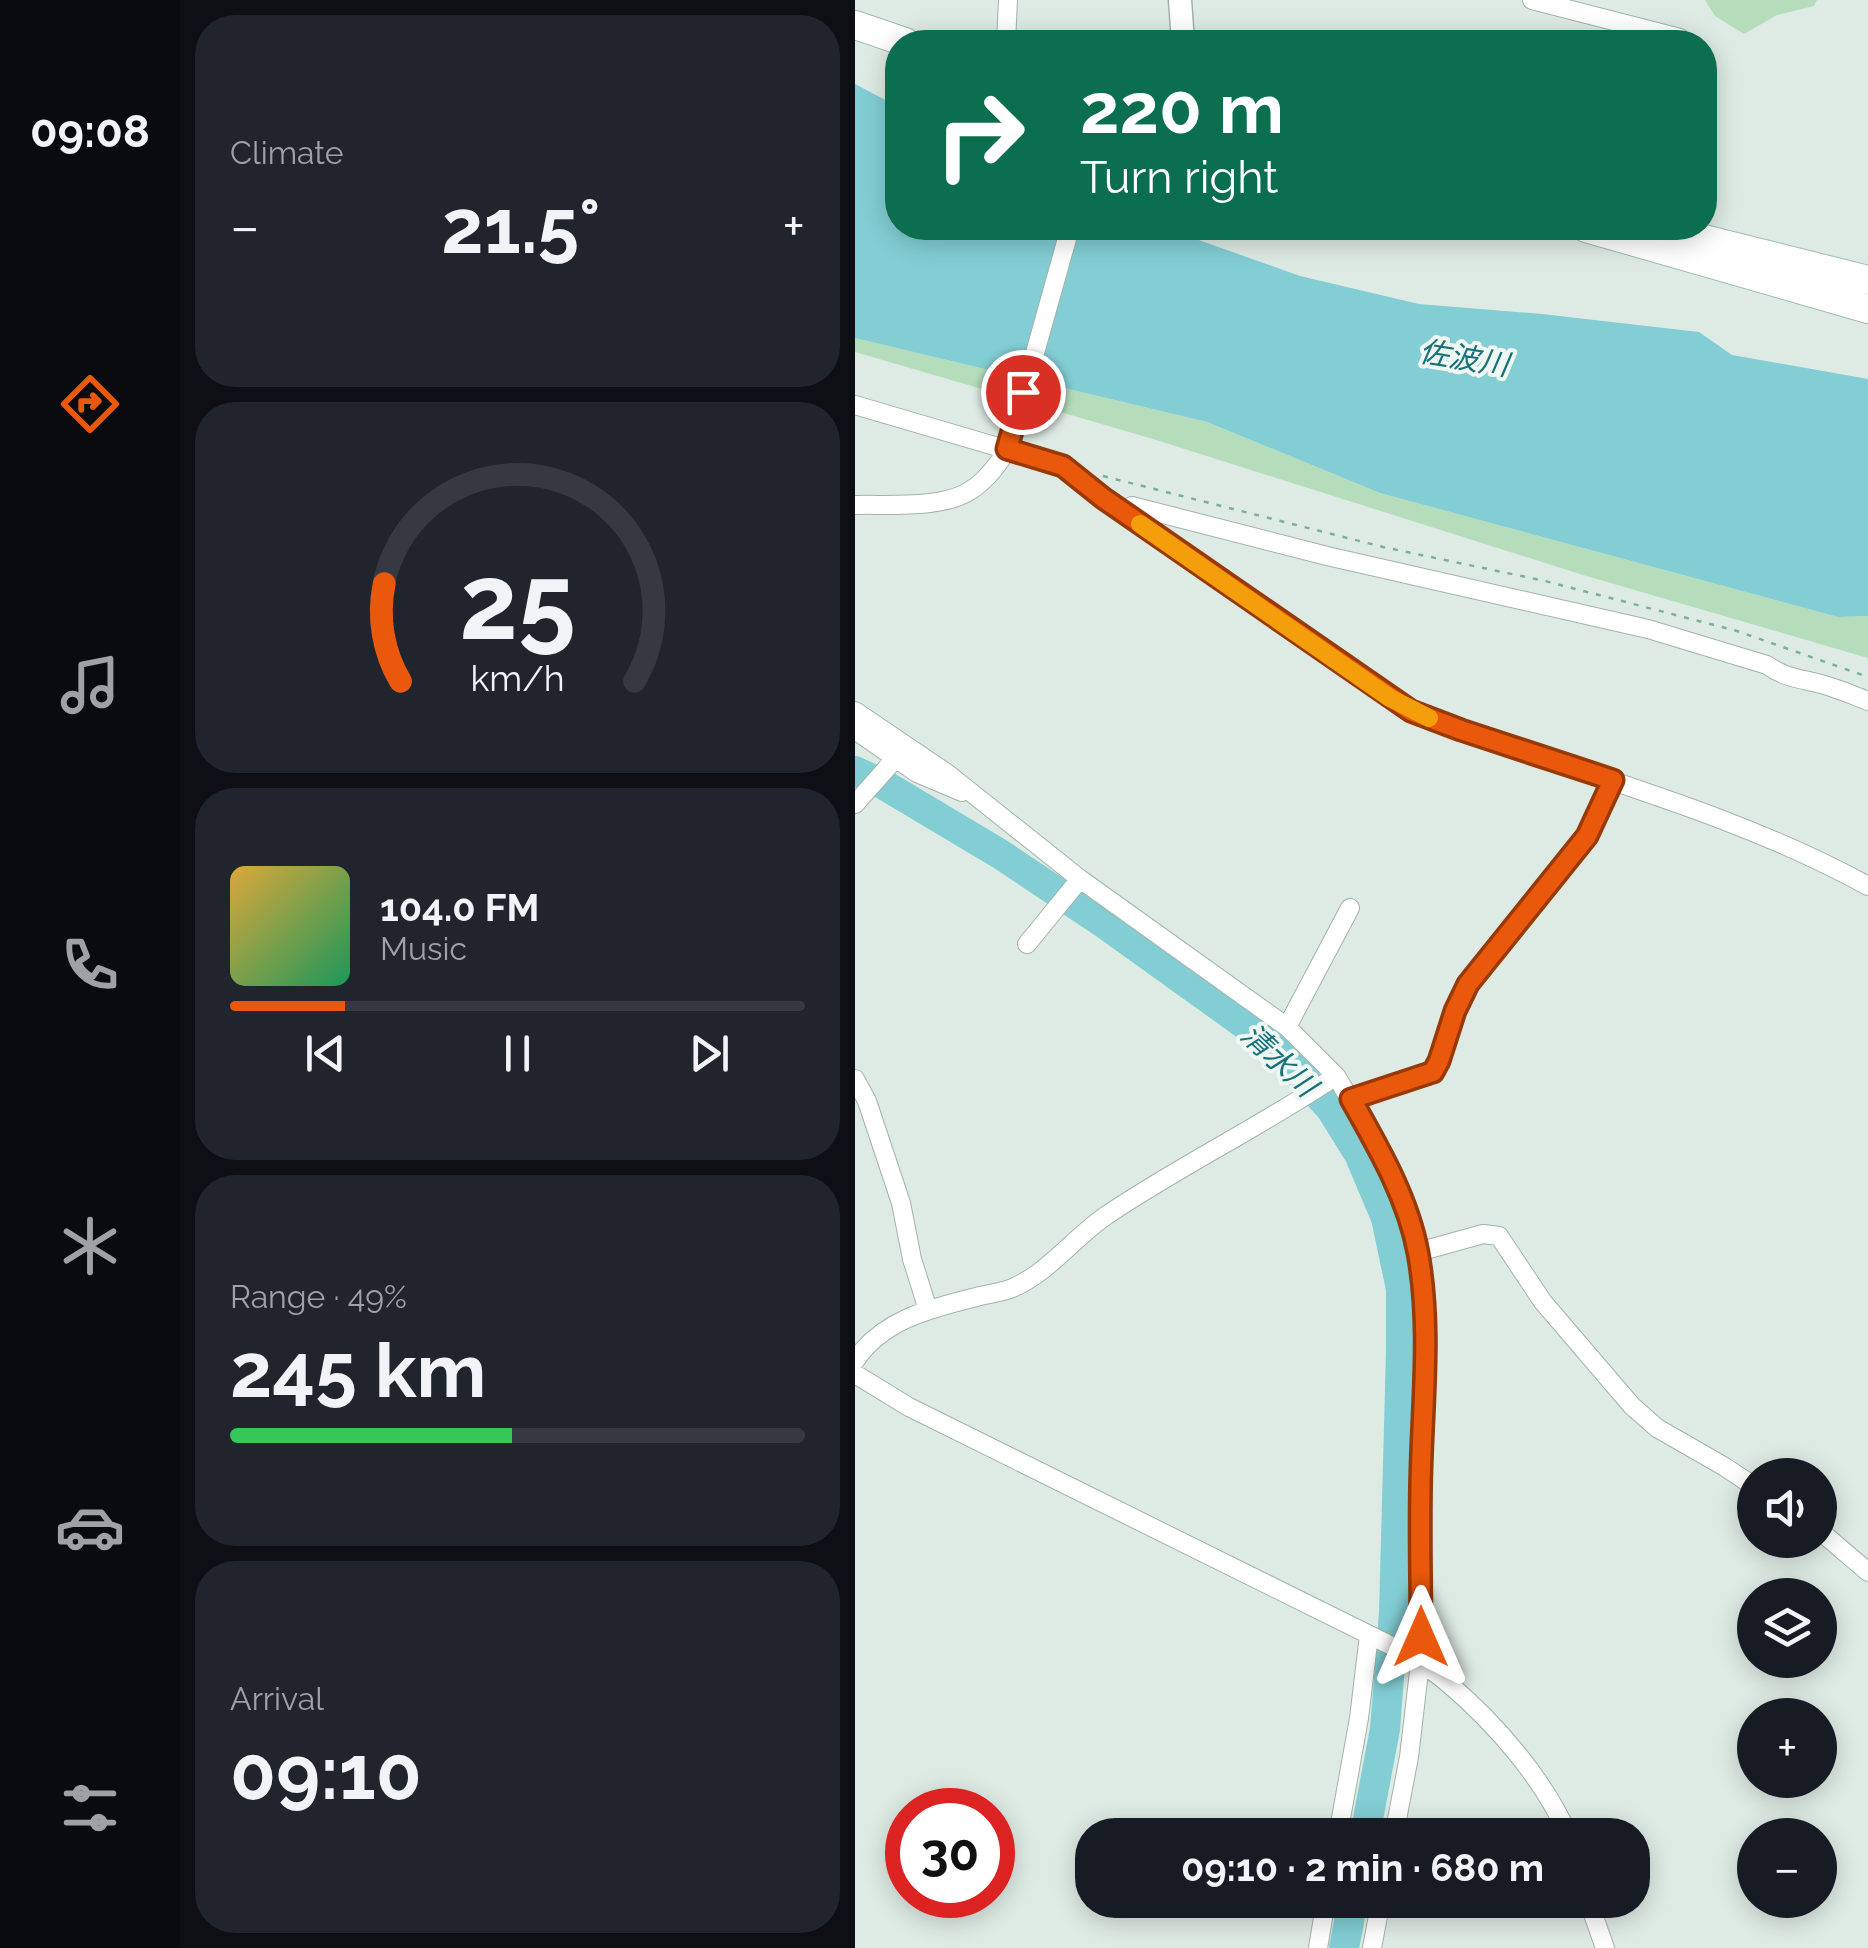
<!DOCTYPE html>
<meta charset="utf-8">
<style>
:root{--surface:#171b24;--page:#20242c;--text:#f1f3f6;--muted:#9ea1a6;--line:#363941;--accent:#ea580c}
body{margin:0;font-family:Raleway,"Noto Sans JP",sans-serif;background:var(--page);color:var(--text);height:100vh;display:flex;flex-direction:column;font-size:38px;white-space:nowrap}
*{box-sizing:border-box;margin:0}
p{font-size:32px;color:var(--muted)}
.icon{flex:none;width:55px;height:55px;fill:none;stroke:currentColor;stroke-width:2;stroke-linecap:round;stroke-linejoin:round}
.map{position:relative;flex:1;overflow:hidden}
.details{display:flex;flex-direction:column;gap:15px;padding:15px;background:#0d0f14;width:675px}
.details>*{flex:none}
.banner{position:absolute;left:30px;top:30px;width:832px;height:210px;border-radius:40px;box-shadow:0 5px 25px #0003;background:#0b6e4f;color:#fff;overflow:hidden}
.fabs{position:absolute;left:882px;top:1458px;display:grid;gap:20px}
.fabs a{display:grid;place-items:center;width:100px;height:100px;border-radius:50%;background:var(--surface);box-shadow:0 5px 25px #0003;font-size:50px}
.speed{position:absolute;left:30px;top:1788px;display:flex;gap:20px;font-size:50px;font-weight:700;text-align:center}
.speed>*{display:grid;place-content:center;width:130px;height:130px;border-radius:50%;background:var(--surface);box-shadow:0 5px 25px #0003;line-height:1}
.speed .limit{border:15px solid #d22;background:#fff;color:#111}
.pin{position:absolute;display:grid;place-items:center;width:85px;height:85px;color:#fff;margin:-42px;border:5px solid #fff;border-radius:50%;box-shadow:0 2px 10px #0007}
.me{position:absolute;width:110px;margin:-55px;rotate:0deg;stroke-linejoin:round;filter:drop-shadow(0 0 8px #0008)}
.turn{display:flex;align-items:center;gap:35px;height:210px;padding:0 30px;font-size:45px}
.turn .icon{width:130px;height:130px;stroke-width:2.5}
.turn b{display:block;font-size:70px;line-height:85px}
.big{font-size:75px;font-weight:700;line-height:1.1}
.details .card{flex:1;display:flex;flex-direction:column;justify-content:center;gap:15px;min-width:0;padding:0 35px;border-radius:40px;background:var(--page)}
.details .dial{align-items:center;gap:0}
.dial svg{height:260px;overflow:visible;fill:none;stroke:var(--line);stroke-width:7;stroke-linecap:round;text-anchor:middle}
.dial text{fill:var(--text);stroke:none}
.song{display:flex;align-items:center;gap:30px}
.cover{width:120px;height:120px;border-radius:15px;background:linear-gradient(135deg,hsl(40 70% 55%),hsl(150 70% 35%))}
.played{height:10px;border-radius:5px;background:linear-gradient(90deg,var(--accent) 20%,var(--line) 20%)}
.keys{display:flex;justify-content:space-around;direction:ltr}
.heat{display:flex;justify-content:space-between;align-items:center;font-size:55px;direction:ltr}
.charge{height:15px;border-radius:8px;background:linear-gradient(90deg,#34c759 49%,var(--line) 0)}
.trip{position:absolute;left:220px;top:1818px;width:575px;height:100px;border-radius:40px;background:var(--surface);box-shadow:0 5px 25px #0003;font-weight:700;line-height:100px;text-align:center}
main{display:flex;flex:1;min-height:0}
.menu{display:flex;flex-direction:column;width:180px;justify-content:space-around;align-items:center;background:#090b0e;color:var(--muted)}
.menu .icon{width:70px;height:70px}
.menu .selected{color:var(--accent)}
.menu b{font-size:45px;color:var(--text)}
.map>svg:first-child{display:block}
.green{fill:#b5ddbc}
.water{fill:#82ced4}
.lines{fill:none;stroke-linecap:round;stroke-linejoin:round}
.river{stroke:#82ced4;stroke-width:30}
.minor-casing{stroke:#a1b3ab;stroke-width:20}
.tertiary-casing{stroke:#a1b3ab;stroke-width:25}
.secondary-casing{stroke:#9ebaae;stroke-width:30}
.path{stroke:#7cb09c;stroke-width:2.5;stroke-dasharray:5 8;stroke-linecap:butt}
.minor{stroke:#fff;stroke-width:18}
.tertiary{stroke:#fff;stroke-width:22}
.secondary{stroke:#fff;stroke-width:28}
.route-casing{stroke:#983908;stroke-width:25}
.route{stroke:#ea580c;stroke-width:18}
.slow{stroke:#f59e0b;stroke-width:18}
.labels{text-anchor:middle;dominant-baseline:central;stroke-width:8;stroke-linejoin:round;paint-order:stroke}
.water-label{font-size:30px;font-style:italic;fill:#16717a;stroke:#eef7f2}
</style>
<main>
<nav class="menu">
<b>09:08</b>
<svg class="icon selected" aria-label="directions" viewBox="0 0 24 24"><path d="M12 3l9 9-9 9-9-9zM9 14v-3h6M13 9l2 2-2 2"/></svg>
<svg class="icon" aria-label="music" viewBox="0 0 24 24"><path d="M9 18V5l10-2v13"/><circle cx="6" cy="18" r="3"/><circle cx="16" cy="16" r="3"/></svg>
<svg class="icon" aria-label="phone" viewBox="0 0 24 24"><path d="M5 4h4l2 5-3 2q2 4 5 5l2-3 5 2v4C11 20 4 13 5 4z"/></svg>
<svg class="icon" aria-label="climate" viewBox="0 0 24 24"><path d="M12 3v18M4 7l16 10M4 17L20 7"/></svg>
<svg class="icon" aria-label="car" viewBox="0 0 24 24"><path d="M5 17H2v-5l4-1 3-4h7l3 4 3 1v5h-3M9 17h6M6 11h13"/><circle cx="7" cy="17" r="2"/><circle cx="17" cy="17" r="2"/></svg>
<svg class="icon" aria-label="filters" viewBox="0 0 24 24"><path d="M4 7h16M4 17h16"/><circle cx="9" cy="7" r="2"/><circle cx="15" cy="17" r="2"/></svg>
</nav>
<section class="details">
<div class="card"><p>Climate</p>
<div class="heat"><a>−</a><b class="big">21.5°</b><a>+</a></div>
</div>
<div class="card dial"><svg viewBox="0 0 100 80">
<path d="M14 69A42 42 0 1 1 86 69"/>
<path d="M14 69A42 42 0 0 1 9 39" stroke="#ea580c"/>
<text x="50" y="56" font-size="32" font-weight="700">25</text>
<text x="50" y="72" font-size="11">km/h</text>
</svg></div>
<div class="card">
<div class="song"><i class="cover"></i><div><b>104.0 FM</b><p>Music</p></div></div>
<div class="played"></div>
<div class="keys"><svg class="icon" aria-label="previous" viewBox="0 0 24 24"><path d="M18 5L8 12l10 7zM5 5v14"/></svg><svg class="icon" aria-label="pause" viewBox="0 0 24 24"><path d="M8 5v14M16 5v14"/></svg><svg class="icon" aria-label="next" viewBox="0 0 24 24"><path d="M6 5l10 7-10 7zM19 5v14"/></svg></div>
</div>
<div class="card"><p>Range · 49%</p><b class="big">245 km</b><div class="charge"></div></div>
<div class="card"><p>Arrival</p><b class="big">09:10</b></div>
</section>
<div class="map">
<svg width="1013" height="1948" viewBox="0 0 1013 1948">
<rect width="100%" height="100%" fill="#deebe4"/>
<path class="green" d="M850,0h112l-3,6 -37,9 -33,19 -29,-18z
M0,338l352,84 173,71 458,124 30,-1v42l-285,-83 -430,-136 -298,-87z"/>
<path class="water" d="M0,84l42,22v122h268l135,48 119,28 123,10 157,18 33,23 136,24v237l-30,1 -458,-124 -173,-71 -352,-84z"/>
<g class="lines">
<path class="river" d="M0,771l26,12 119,71 105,70 156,112 37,36 33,37 28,45 27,64 15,71v63l-7,261 -9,116 -20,106
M489,1948l9,-48"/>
<defs>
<path id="minor" d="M677,0l148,38 -1,4
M151,42l2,-42
M0,405l208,61 40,33 308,212c152,59 313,96 457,175
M0,505c34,-1 88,4 116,-15 16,-10 27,-26 37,-41l62,-221
M266,511l11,-5 195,50 321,73 119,36c15,11 28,13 46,17 19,4 37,12 55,19
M0,711l93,63 132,105 207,148 49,49 39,65 25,53 18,58 8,71 -6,179v161l-11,94 -15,78
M0,730l62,43 45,19
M0,804l40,-45
M172,944l53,-65
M432,1027l63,-119
M0,1079l12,22 34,102 11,56 16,51
M495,1099l83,-28 6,-10 17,-50 12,-27 119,-149 26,-55
M563,1252l65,-18 16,2 44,66 89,104 25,22 68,39 30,20
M0,1361c28,-43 79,-53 125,-65 10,-2 21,-4 30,-7 38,-15 64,-52 97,-74 74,-50 155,-89 229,-139
M0,1374l54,33 503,249c12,10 26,18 37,28 46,39 95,95 119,151
M965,1531l48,41
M483,1835l21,-117 10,-83
M733,1900l17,48
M463,1948l8,-48
M517,1948l9,-48"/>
<path id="tertiary" d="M325,0l3,42"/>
<path id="secondary" d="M0,25l50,17
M731,228l282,81
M805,228l208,52"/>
</defs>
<use href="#minor" class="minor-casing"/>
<use href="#tertiary" class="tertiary-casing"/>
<use href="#secondary" class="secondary-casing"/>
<path class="path" d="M248,476l280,71 162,34 192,50 131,46"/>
<use href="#minor" class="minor"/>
<use href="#tertiary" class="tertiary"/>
<use href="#secondary" class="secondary"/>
</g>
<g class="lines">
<defs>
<path id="route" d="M168,392l-16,57 56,17 40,32 308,213 50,19 152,50 -26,56 -119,148 -13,27 -16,50 -6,11 -82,27c27,48 57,99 67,154 13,71 5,144 3,215 -2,56 0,113 0,169"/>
</defs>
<use href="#route" class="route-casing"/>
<use href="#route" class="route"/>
<path class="slow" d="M285,524l250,174 39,20"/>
</g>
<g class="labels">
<g class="water-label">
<text transform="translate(609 358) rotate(9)">佐波川</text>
<text transform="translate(424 1060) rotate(43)">清水川</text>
</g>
</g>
</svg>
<div class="fabs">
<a><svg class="icon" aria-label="sound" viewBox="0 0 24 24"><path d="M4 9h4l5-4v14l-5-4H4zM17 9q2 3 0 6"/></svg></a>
<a><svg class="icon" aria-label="layers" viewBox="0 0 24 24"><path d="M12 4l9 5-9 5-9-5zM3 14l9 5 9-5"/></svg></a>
<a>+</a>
<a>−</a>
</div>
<div class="speed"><div class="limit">30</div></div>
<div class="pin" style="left:168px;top:392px;background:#d93025"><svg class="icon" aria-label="arrive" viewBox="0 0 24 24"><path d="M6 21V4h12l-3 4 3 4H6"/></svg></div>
<svg class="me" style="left:566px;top:1637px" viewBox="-20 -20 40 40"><path d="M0-17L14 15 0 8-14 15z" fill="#ea580c" stroke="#fff" stroke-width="4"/></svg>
<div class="trip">09:10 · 2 min · 680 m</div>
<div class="banner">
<div class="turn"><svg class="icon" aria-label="right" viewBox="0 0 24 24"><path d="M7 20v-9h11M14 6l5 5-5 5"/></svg><div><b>220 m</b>Turn right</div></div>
</div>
</div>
</main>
